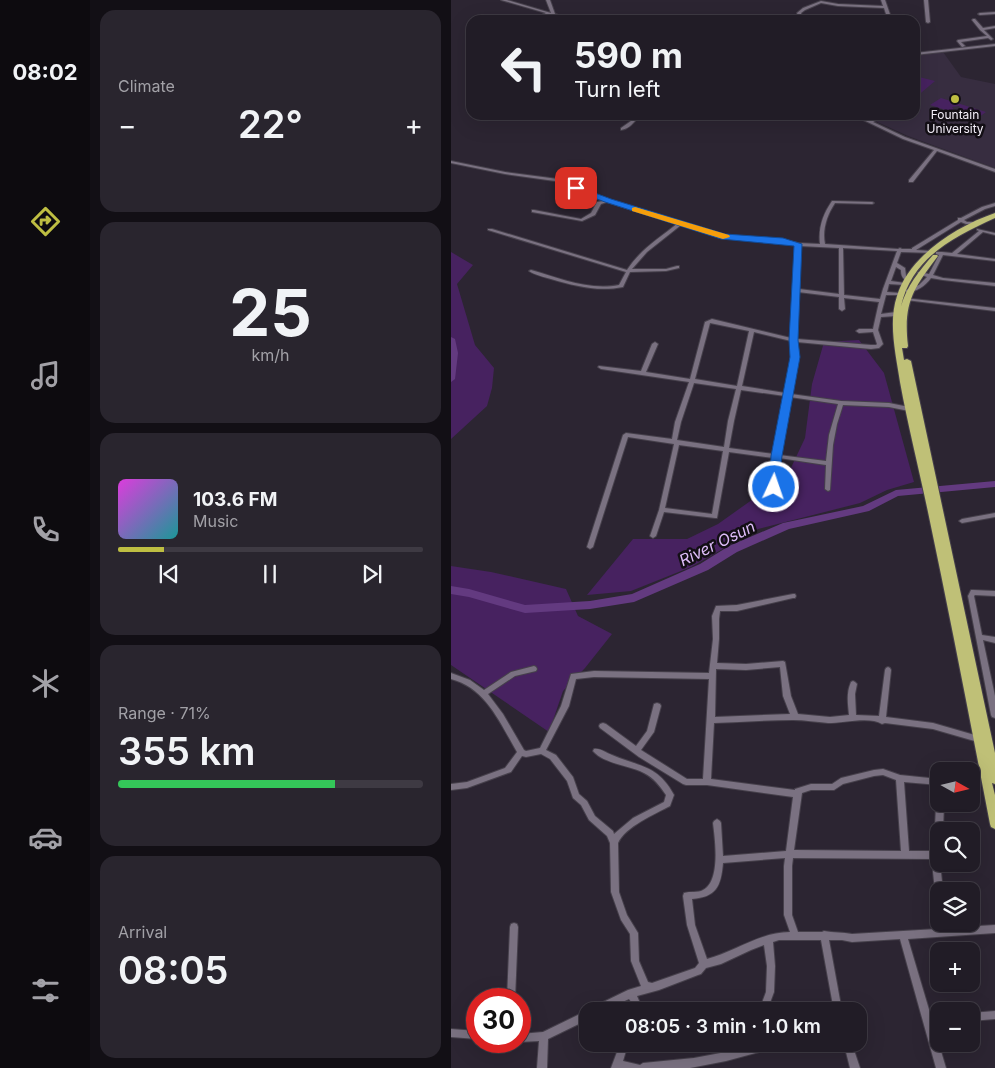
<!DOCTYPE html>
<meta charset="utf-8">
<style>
:root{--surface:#211c26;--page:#29252e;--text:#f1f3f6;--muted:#a2a1a7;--line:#3e3a43;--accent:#bebe42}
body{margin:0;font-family:Inter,sans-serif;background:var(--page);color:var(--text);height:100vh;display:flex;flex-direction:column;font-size:19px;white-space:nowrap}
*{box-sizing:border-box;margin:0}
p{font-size:16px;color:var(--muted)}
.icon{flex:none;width:28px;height:28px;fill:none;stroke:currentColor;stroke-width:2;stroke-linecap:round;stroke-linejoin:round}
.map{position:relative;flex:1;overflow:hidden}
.sheet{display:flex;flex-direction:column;gap:10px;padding:10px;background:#120f15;width:361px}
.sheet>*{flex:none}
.banner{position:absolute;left:15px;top:15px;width:454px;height:105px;border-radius:15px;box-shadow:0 5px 20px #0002,0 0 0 1px var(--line);background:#211c26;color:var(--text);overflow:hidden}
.needle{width:32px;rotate:98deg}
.controls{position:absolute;left:479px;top:762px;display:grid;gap:10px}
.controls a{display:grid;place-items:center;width:50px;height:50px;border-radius:10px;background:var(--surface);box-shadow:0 5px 20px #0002,0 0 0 1px var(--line);font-size:25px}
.speed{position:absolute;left:15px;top:988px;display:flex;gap:10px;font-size:25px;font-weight:700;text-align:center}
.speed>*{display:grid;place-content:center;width:65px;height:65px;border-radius:50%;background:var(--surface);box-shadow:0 5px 20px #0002,0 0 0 1px var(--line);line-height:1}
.speed .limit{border:8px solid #d22;background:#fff;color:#111}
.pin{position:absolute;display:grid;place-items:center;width:42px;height:42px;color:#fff;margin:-21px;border-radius:10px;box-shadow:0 2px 8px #0006}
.me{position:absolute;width:55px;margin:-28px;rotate:3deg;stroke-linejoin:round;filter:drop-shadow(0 0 4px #0008)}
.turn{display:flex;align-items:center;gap:18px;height:105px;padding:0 25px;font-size:22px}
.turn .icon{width:65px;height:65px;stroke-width:2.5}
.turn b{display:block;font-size:35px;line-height:42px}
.big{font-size:38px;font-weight:600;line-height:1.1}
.sheet .widget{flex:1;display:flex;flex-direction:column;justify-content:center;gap:8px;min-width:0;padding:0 18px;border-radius:15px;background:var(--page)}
.sheet .dial{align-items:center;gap:0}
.dial b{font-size:65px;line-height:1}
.song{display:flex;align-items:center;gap:15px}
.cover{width:60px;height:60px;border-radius:8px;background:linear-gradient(135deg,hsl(300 70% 55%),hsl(180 70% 35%))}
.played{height:5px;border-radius:2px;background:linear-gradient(90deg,var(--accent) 15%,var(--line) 15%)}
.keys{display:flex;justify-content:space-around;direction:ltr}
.heat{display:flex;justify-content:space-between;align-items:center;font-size:28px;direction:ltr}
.charge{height:8px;border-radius:4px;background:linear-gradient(90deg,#34c759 71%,var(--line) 0)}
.trip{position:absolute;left:128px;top:1002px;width:288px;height:50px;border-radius:15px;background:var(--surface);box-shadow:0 5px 20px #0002,0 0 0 1px var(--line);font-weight:600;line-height:50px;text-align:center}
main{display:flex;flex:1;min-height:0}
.dock{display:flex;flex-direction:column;width:90px;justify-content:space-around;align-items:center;background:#0d0b0f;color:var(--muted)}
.dock .icon{width:35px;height:35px}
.dock .active{color:var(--accent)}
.dock b{font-size:22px;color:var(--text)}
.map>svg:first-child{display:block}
.built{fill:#372d40}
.green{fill:#472260}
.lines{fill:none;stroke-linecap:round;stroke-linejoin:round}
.river{fill:#633a80;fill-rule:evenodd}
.minor-casing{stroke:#46404b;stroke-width:2}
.highway-casing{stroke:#46404b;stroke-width:2}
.minor{fill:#7a7181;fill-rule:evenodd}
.highway{fill:#bfc077;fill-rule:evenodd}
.route{fill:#1a73e8;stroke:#114b97}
.slow{fill:#f59e0b}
.poi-dot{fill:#bebe42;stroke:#130f15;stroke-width:2}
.labels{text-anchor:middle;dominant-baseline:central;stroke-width:5;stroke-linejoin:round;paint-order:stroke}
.far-poi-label{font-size:12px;fill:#f5f0fa;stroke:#130f15}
.water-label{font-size:16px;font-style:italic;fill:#ddbcf8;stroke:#130f15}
</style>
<main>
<nav class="dock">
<b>08:02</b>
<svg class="icon active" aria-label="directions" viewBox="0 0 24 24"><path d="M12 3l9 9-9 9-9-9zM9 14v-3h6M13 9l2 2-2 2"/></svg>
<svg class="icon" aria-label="music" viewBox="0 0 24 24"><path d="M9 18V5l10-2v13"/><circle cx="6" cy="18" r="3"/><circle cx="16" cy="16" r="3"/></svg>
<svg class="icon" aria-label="phone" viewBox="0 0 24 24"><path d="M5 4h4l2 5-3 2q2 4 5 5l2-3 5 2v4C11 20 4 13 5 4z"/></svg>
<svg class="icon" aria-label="climate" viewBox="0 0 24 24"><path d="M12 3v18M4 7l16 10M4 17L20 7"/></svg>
<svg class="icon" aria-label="car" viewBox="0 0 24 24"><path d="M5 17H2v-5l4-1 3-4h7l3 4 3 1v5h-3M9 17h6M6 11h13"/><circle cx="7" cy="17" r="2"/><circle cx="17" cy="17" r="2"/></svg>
<svg class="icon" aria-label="filters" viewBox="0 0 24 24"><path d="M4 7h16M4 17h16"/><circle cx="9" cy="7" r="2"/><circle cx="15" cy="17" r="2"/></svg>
</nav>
<section class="sheet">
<div class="widget"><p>Climate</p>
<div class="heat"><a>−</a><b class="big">22°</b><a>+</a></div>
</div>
<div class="widget dial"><b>25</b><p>km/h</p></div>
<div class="widget">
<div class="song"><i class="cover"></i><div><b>103.6 FM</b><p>Music</p></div></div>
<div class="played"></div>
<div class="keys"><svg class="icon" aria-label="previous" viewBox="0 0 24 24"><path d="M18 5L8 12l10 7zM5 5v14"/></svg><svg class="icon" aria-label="pause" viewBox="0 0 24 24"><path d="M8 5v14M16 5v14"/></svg><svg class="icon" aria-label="next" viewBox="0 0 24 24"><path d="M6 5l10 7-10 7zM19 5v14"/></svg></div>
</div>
<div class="widget"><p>Range · 71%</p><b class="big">355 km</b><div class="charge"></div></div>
<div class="widget"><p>Arrival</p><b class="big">08:05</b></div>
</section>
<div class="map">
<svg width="544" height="1068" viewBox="0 0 544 1068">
<rect width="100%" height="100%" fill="#2c2532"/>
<path class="built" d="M492,52l18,25 34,7v84l-87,-32 -46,-21h53v-60z"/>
<path class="green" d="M464,76l20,5 -20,17z
M490,98l45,14 -11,8 -22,-8 8,-3 -2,-3 -7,1 2,3 -2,2 -22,-7z
M0,252l22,13 -16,19 18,61 19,23 -2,20 -5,18 -36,33z
M408,340l25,33 30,109 -27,8 -27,13 -102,26 -67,38 -60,24 -44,4 46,-56h54l31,-15 45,-32 27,-22 15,-32 7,-54 12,-42z
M0,566l40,6 75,17 12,27 34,18 -27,34 -22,23 -14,41 -98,-67z"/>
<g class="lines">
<path class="river" d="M0,337l4,2 3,14 -3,26 -4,3z
M544,481v6l-97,9 -29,15 -80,18 -52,23 -29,18 -74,32 -44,7 -65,4 -56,-16 -18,-3v-8l18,3 56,16 65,-4 42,-7 68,-30 29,-18 54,-23 80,-17 33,-16z"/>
<defs>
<path id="minor" d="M50,0h6l44,13 -5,-13h4l5,14 20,6h-6l-20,-6 -12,6h-5l14,-7z
M430,0h4l7,20h-4l-4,-12 -46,-2 -17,-3 -16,7 -4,3 1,3 15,4h-7l-11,-2 -2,-5 6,-5 18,-7 17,3 45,2z
M473,0h4l2,22 -2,1 -2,-1z
M544,12v2l-15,1 -2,-1 2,-1z
M522,19h2l8,9 12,-2v2l-11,2 9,9 -2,1 -3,-2 -27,4 4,4 -3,1 -5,-6 1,-1 29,-4 -7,-6 -8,-10z
M544,44v2l-80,9v-2z
M184,115h4c-4,7 -10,14 -18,15v-2l10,-7z
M402,115h5l11,5 11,-5h5l-12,7 32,15 90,32v3l-58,-21 -24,31h-4v-2l25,-30 -31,-11z
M0,161l54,11 53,7 52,21 114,36 59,4 15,3 22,1c-2,-16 3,-30 12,-43h2l38,1 2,1 -2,1 -37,-1c-8,12 -13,27 -10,41l73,5 2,-1 2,1h10v-1l46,-28v-2h3l21,-11 13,-4v3l-10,3 -21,11 3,2h13v2h-14l-5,-2 -45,28 15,1h2v2l-32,-1 -4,11 8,5 1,8 4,4 -2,1c-6,-2 -7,-6 -7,-11l-5,-3 -5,14 14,2 2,1 -2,1 -16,-1 -2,8 13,1 2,1 -2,1h-14l-5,19 15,-2 3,2 -3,2 -15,1 -3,13 5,14 -4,4 -8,1 -74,-7 1,15 -7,37 50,7 48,2 20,4 3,2 -3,2 -20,-4 -46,-2 -6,19 -4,21 -3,45 -2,1 -3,-2 1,-24 -47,-7 -3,40 -1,1h-4l-1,-1 3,-40 -44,-6 -12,66h-2l-51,-6 -8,24 -3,2 -3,-2 9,-26 15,-66 -46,-7 -35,110 -3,2 -3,-2 36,-112 3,-2 46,6 3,-17 14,-40 -88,-13 -3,-2 1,-1 42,5 11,-27 3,-2 3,2 -12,28 44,7 15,-57 7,-3 79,19 3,-47 -1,-1 1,-1 2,-44 -13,-3 -59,-4 -43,-13 -34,27 -15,17h34l11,-3h2v2l-13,3 -36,1 -7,15c-25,5 -48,-1 -72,-8 -7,-2 -16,-4 -22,-8l2,-1c28,8 58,21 88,15l7,-13 -138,-42v-1h4l135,41c13,-20 32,-32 50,-46l-70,-22 -6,2 -6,11 -13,6 -50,-9v-2h2l47,9 10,-6 6,-11 6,-1 -48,-20 -50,-7 -54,-11zM349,246l39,2v46l-40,-5zM392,248l54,3 -14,38 -3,10 -36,-4zM347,292l41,5v12l3,2 3,-2 -1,-11 35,4 -6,27h-14l-3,2 3,2 14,-1 4,12 -1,1h-5l-74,-6zM259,323l39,8 -12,55 -42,-7zM303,332l37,9 1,16 -7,36 -43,-7zM243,383l42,6 -8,32 -4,26 -47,-7 4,-18zM290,390l44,6 -11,58 -45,-6 5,-27zM339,397l48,7 -9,31 -3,26 -47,-6zM228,445l44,6 -11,63 -47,-6z
M526,229l18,4v2l-12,-3 -26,22 38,5v2l-52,-6 -10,20 10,3 52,5v3l-52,-6 -12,-2c-6,8 -14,14 -25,14v-2l13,-5 8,-8 -10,-4 2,-1 10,2 10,-19 -3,-1v-2h6l10,1 27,-22 -2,-1z
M453,298l91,10v3l-89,-11h-2z
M544,513v4l-33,6 -3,-2 3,-2z
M520,590h2l22,1v5l-20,-1 -1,1 8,39 13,2v6l-12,-3 12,56v22l-3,-1 -1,-2 -23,-119z
M342,594h2l1,2 -1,2h-2l-56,13h-17l-1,8v20l-2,24 29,1 37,-3 2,1 6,34 7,18 32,3 19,-2c-1,-11 -3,-22 2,-33l2,-1 2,1 2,2 -2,10 1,21 23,1 6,-46 1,-2 2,-1 2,1 1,2 -5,47 47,6 45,13 3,1 1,2 -1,2 -3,1 -45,-13 -48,-6 -3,1c-12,-8 -39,-1 -54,-1 -12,-1 -23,-3 -35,-3 -26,0 -52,2 -79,3l-3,56 84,11v-1l16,-5h21l9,-6 33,-8 9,-1 17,6 39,4v6l-35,-3 5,69h25l2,-47 3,-3v3h5l-1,27h-4v33h2v8l2,19h-4v4l-3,-1 -1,-3 -2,-19 1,-13 -141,-1 -1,8v49l6,17h24l2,-1c9,2 19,1 28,3l85,-5v-5l2,-3v3h6v4l50,-3v8l-87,6 22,74h9v8h-7l14,47h-10l-36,-129 -48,3 -10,-2h-13l13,71h-8l-13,-71h-42l-6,2 2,24 -1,26 -7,19h-8l7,-19 1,-26 -3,-21 -13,5 -30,14 -15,4 -5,6 -3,1 -39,15 -22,6 3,7 -2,8h-8l2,-8 -3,-4 -26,12h-13l1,-3 37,-18 13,-4 -10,-25 -1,-27 -9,-14 -10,-28 -1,-49 -3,-7 -18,-16 -8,-15 -8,-7 -6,-17 -17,-22 -9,-5 -15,3 -4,-1 -11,16 -44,16 -16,2v-6l16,-2 38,-14 12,-16c-17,-29 -31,-64 -66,-73v-6l19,7 14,10 27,-18 23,-6 2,1 1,2 -1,2 -21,5 -27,18 15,20 21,36 2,1 14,-3 21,-42 10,-32 23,-3 115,2 4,-34 -1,-23 4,-10 21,-1zM329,667l3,29 7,18 -75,3 1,-48 30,1zM143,677l115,2 -6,100h-16l-46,-29 13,-18 7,-26 -1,-2 -3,-1 -3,1 -7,27 -11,15 -30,-22 -3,-1 -3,1 -1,2 1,2 39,29 44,27 3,1h21l86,12 -7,54 -63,5 -2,-33 -1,-2 -3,-2 -3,2 -1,2c2,16 8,58 -10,67 -5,3 -13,1 -19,3l-1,3 4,29 12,38 -4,5 -43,15 -4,-1 -9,-21 -1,-28 -11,-18 -8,-23 -1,-49c7,-16 37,-29 52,-37l4,-11c-16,-30 -34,-28 -62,-40 -6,-2 -11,-7 -18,-6l-1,2c11,13 36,14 51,22 10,5 16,13 22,22l-2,7 -31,16 -19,16 -1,-3 -18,-15 -8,-15 -8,-7 -6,-17 -17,-22 -10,-5 23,-44 7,-27zM432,775l13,5 5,71 -107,-1 8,-57 9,-3h23l9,-6 31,-8zM334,858l-1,8v49l6,17c-30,0 -55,20 -83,27l-12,-34 -3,-26c24,-2 29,-12 31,-36z
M63,923l3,1 1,3 -3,72h-8l3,-72 1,-3z
M136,1011v9l-39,19 -1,29h-10l2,-27 -19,1 -3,-1h3v-7l23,-2 41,-20 3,-1h2z
M544,1011v8l-24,2v-8z
M0,1029l26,2v8l-26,-2z
M169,1044h8l-5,17 17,4 3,-2 51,-5 32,-6 34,-8h19l-1,3 -52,14 -36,7h-79z
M393,1044h8l8,24h-10z"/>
<path id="highway" d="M544,213v5c-42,19 -83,40 -94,88 6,-20 18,-35 32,-51h4l1,1c-25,33 -35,47 -30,90l-1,2h-5l2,12 3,-1 4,2 84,392v31l-3,-1 3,12v34l-4,-2 -1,-3c-20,-104 -40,-208 -62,-312 -9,-43 -20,-86 -28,-130 -4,-27 -12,-59 -3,-86 12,-40 60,-70 98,-83z"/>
</defs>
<use href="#minor" class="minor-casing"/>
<use href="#highway" class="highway-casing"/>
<use href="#minor" class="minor"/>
<use href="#highway" class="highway"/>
</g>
<path class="route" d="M122,187h6l32,12 114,35 58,4 19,6 -4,96 2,17 -18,99 -4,34 -4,1 -5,-4 2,-31 19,-99 -1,-17 5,-94 -73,-7 -116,-37 -32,-12z"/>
<path class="slow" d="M184,207l94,28 1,2 -7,2 -91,-28v-3z"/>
<circle class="poi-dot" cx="504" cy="99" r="5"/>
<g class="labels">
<g class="far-poi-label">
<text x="504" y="114">Fountain<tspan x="504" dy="14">University</tspan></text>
</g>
<g class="water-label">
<text transform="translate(266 543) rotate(-26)">River Osun</text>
</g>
</g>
</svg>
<div class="controls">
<a><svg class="needle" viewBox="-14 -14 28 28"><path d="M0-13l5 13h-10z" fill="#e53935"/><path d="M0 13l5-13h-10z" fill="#a2a1a7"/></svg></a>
<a><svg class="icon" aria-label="search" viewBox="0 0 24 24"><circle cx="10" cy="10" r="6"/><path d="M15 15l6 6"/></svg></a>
<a><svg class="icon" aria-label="layers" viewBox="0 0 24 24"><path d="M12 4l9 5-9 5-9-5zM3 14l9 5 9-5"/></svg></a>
<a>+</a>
<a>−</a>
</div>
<div class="speed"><div class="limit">30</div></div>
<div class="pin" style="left:125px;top:188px;background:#d93025"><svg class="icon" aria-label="arrive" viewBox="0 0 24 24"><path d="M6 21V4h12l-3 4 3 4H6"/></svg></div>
<svg class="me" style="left:323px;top:487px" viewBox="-20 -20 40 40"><circle r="17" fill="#1a73e8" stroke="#fff" stroke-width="3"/><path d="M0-11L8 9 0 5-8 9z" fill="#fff"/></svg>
<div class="trip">08:05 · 3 min · 1.0 km</div>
<div class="banner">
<div class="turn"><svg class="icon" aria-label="left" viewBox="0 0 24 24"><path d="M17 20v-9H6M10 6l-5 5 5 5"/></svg><div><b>590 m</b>Turn left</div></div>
</div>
</div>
</main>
